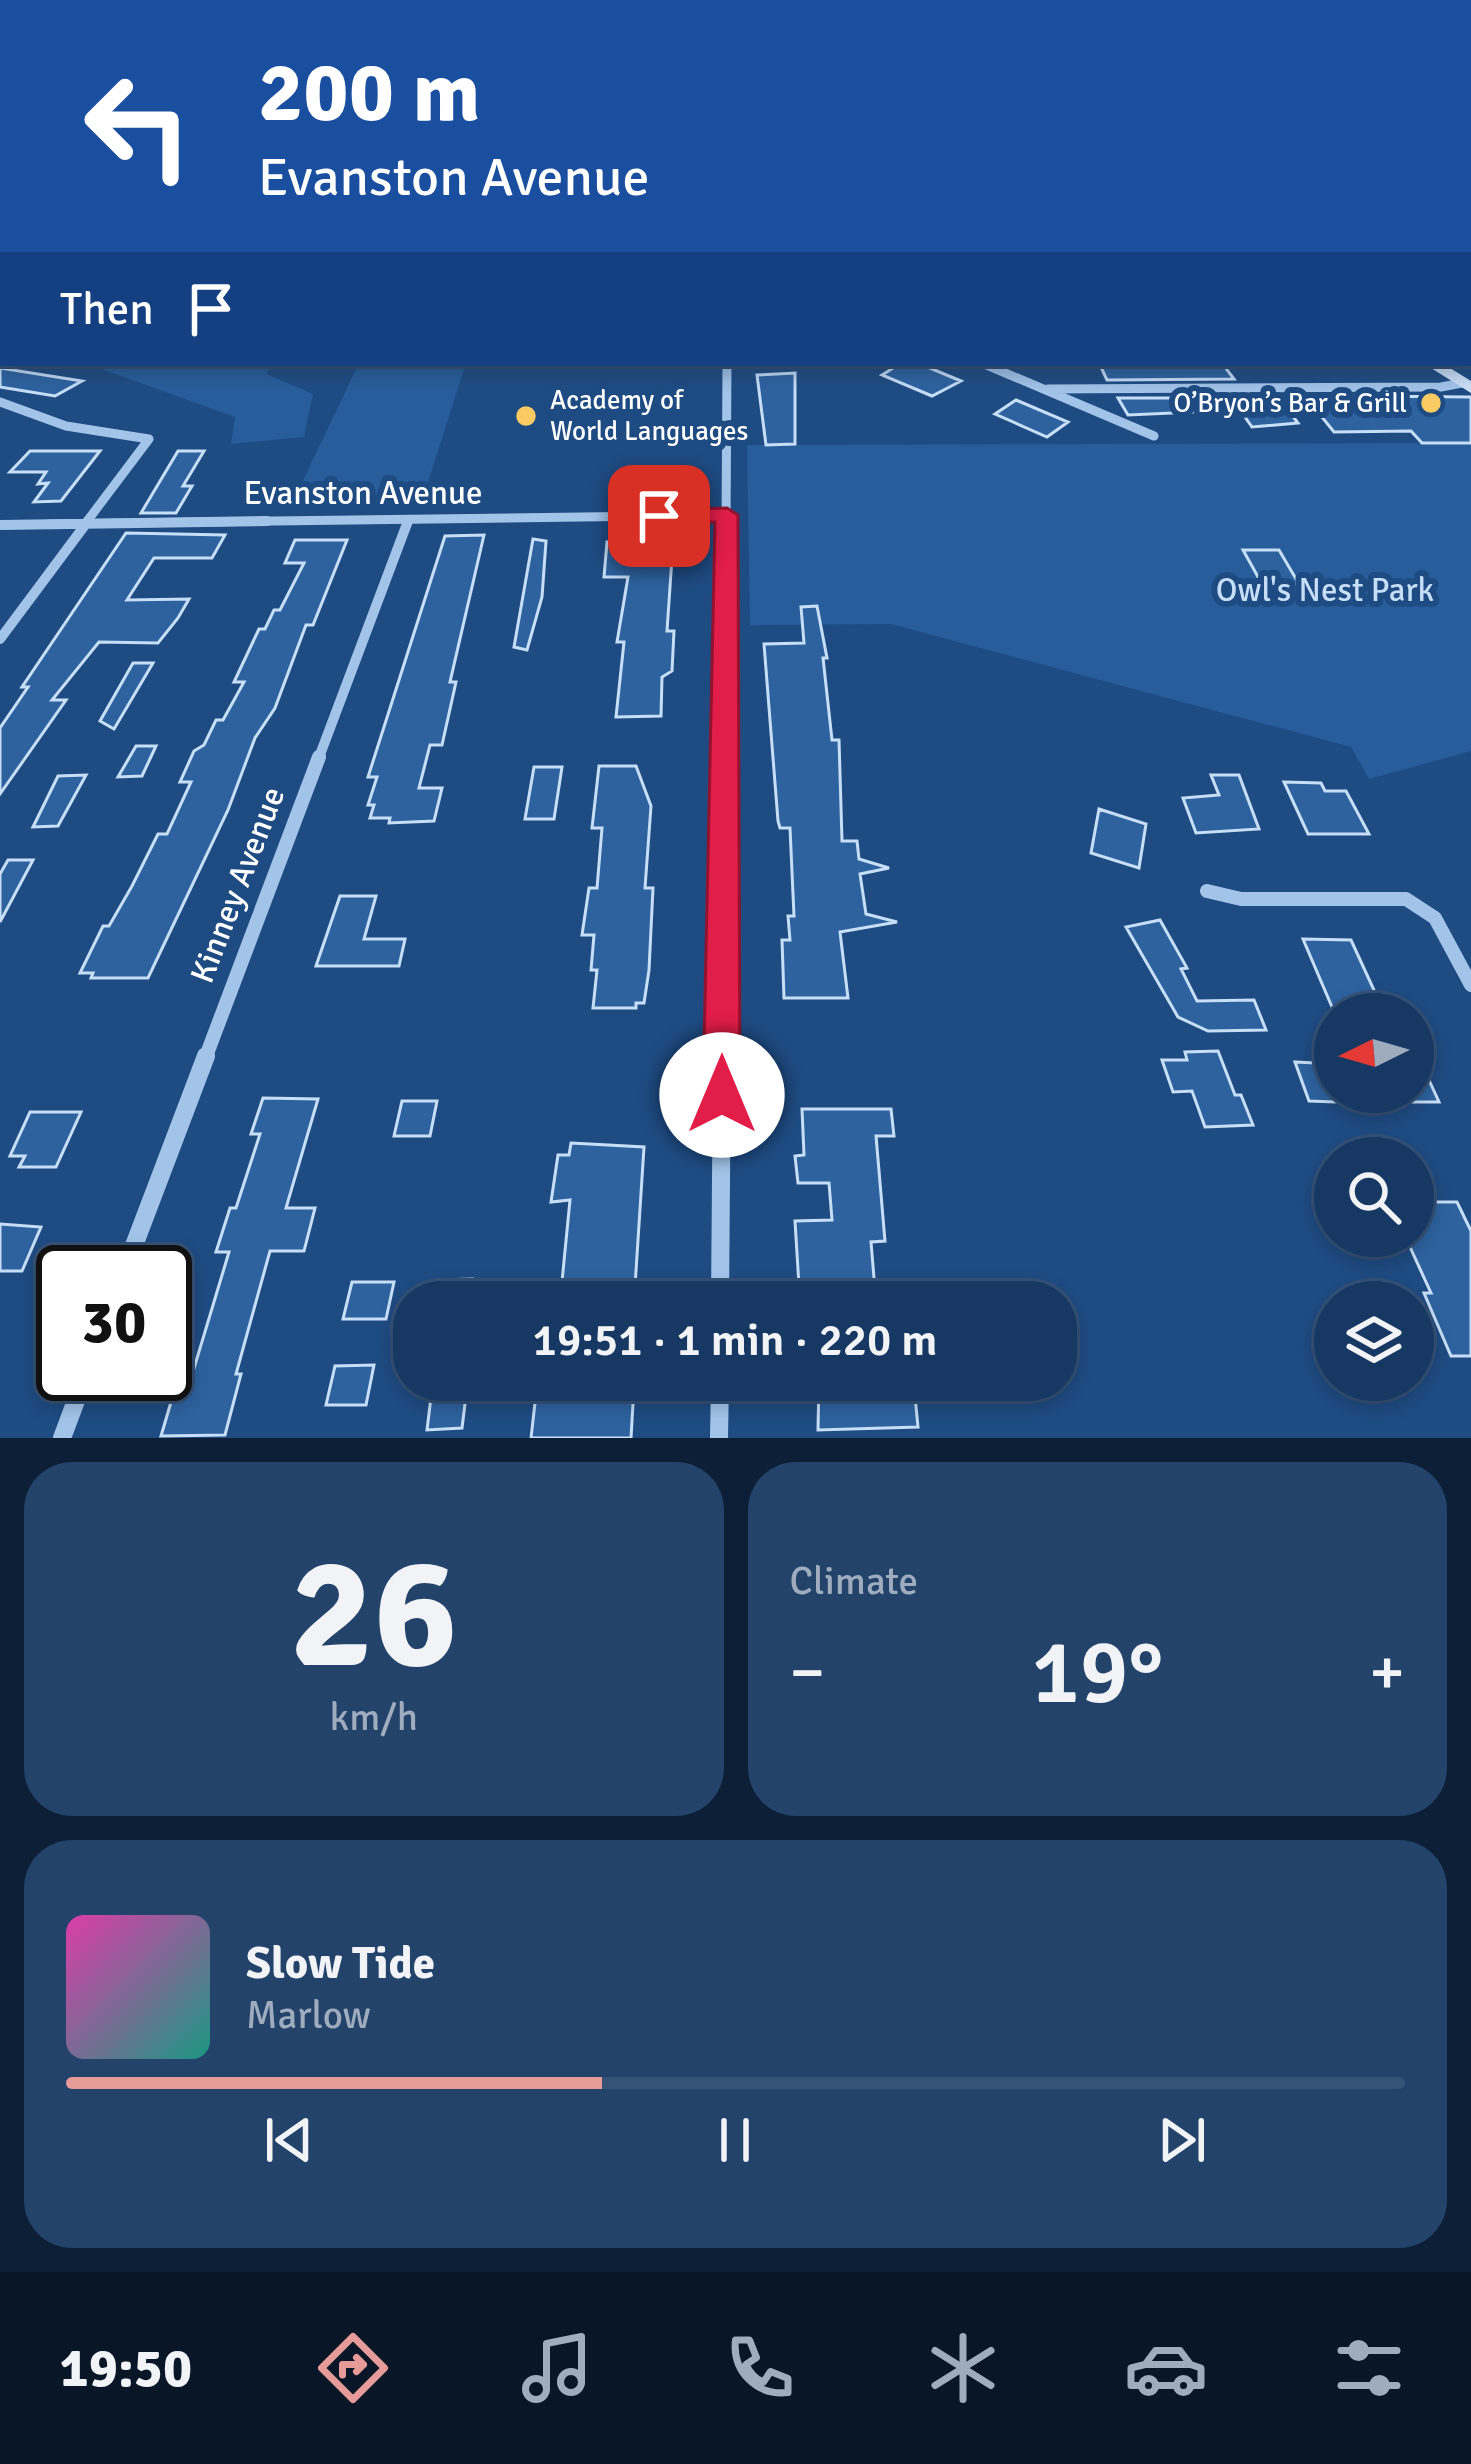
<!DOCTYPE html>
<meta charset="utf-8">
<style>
:root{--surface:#163862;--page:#23436b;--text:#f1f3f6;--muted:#9eacbe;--line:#355277;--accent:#e69b98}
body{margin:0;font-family:Signika,sans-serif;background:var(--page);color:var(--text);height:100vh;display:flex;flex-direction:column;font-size:45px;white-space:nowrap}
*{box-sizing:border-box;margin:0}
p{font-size:39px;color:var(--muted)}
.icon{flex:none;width:66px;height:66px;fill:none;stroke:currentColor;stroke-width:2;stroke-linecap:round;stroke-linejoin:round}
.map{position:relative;height:1438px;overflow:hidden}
.side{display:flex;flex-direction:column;gap:24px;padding:24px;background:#0c1f36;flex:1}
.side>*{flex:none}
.banner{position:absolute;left:0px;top:0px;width:1473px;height:366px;box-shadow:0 6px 18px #0003,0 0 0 3px var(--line);background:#1a4fa0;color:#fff;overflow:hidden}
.needle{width:78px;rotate:265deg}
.fabs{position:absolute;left:1314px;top:993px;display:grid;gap:24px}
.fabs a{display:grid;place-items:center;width:120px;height:120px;border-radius:50%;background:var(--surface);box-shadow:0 6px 18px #0003,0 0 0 3px var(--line);font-size:60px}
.speed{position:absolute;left:36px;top:1245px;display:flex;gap:24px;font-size:60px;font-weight:700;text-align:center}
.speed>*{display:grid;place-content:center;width:156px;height:156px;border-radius:50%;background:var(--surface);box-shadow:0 6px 18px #0003,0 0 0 3px var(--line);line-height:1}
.speed .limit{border:6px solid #111;border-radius:18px;background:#fff;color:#111}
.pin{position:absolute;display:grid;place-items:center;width:102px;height:102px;color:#fff;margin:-51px;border-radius:24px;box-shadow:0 6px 18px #0006}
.me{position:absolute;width:132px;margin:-66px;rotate:0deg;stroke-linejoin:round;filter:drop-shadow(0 0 9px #0008)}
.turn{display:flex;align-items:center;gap:42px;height:252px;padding:0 60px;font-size:54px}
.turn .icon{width:156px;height:156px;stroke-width:2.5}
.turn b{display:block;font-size:84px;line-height:102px}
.then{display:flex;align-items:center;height:114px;padding:0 60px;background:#0003;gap:24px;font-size:45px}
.big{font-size:90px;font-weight:600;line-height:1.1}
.side .tile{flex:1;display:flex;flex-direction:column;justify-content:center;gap:18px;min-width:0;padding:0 42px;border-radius:48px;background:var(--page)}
.side .dial{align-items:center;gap:0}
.dial b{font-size:156px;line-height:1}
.song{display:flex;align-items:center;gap:36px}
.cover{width:144px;height:144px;border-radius:18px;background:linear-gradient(135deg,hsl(320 70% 55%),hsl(170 70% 35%))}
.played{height:12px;border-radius:6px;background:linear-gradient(90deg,var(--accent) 40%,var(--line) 40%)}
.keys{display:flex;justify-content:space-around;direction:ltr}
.heat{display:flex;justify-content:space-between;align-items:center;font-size:66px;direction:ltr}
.side .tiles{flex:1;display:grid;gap:24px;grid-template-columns:1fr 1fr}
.tile:last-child{grid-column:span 2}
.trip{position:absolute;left:393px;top:1281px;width:684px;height:120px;border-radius:48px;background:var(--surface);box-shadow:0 6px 18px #0003,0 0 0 3px var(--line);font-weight:600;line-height:120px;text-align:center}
.tabs{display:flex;height:192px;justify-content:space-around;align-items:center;background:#091627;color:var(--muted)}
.tabs .icon{width:84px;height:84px}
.tabs .on{color:var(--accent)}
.tabs b{font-size:54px;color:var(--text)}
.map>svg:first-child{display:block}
.green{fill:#275d9a}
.building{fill:#2d629f;stroke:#c7def7;stroke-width:3}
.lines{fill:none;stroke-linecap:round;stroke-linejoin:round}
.minor-far3{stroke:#a3c4e9;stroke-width:9}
.minor-far2{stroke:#a3c4e9;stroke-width:10}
.minor-far1{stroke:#a3c4e9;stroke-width:14}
.minor{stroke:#a3c4e9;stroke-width:18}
.tertiary{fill:#a3c4e9;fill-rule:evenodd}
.secondary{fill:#cee0f7;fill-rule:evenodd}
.route{fill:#e11d48;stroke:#92132f;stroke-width:3}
.poi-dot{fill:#f9cb62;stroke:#1e4b82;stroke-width:4.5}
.labels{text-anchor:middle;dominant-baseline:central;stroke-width:12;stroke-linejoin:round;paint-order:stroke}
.far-poi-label{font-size:27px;fill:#fff;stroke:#1e4b82;text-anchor:start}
.street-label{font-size:33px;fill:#fff;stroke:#1e4b82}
.park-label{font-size:33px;fill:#c7def7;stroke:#1e4b82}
</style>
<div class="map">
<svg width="1471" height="1438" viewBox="0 0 1471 1438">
<rect width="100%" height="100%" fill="#1e4b82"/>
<path class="green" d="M85,363h189l-8,11 47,20 -9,43 -73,7 4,-27z
M359,363h107l-42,132 -129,2z
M1471,443v308l-102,28 -18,-32 -460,-123 -141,1 -3,-180z"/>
<path class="building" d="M901,363h17l43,18 -29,15 -50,-21z
M1099,363h123l12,16 -127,1z
M0,368l82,13 -27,15 -55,-9z
M795,373v71l-29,1 -9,-70z
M1356,396l115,1v46h-49l-11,-12 -77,1 -21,-26 50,-1z
M1118,398h161l19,25 -46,4 -12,-17 -112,5z
M1016,400l52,22 -21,15 -52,-23z
M30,451h70l-39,50 -27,1 14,-19 -10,1 8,-12h-36z
M178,451h26l-21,35h9l-16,27h-35z
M126,533l99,2 -13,23h-58l-27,42 62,-1 -11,19 -20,25 -59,-1 -47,58h14l-66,94v-66l28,-41h-6z
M484,535l-34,147h6l-14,63h-12l-11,43h23l-8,33 -45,2 1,-5h-20l4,-13h-6l9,-28h-9l77,-241z
M533,539l13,2 -4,56 -15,53 -13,-3z
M295,540h52l-34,85h-7l-31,83 -20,30 -27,72 -80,168h-57l2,-5h-13l23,-47h6l23,-40 26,-52h9l24,-52h-11l14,-31 10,-6 12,-25h7l21,-38h-10l25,-53h6l9,-19h6l24,-47h-19z
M607,542l66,1 -6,88h7l-2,40 -10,6 -1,39 -45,1 8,-75h-7l11,-65h-24z
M1243,550h36l20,34h-37z
M817,606l10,52h-4l9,82h7l3,101h15l2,18 30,9 -29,6 6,40 31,8 -57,10 8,66h-64l-2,-58h8l-2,-24h6l-4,-88h-10l-2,-7 -14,-177 40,-1 -3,-36z
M133,663h20l-39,66 -14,-8z
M136,746h20l-14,30 -24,1z
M599,766h37l15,40 -6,82h8l-4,82 -5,33h-8v5h-43l4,-38h-6l3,-35h-12l7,-47h8l5,-60h-10z
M534,767h28l-8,52h-29z
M86,775l-28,51 -25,1 25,-51z
M1211,775h28l20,54 -63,4 -13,-35 36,-3z
M1284,782l37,1 4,8h21l23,43h-61z
M1099,809l47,15 -7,44 -48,-15z
M8,860h25l-33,62v-48z
M340,896h36l-12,43h41l-6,27h-83z
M1160,920l27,48 -6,1 16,32 57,-1 12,30 -58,1 -30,-14 -52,-90z
M1303,939l48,1 34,74h-50z
M1413,1045l26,57h-26z
M1218,1051l17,44h6l12,30 -48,2 -13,-36 -19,1 -11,-32h25l-2,-8z
M1295,1062l40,2v38l-26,-1z
M263,1098l55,1 -32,109h29l-11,43h-34l-34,123h5l-16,61 -64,1 18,-61h13l37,-123h-13l14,-44h6l24,-74h-9z
M402,1101h35l-7,35h-36z
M802,1109h89l3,27h-18l9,105 -14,1 5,60h-76l-5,-81 37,-1 -3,-37h-31l-3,-27 9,-1z
M30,1112h51l-25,55h-37l6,-11h-15z
M571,1143l73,4 -10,155h-74l10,-102 -19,2 7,-47h11z
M1413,1202h44l14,29v125h-20l-27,-63h7l-26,-57h8z
M0,1224l41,3 -19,44h-22z
M472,1279l-4,23h-32l3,-22z
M352,1282h42l-8,37h-43z
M374,1365l-8,40h-40l9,-39z
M819,1380l95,6 4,41 -100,3z
M537,1385l97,1 -3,52h-100z
M466,1396l-4,32 -35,2 4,-33z"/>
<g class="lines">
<path class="minor-far3" d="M982,363l172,73
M1048,389l393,-2 21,-4
M0,402l66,24 83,13 -64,85
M49,524l678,-9
M407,524l2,-4
M726,524l1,-161"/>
<path class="minor-far2" d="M0,525l267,-4
M0,639l88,-118
M318,760l90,-239
M724,760l2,-239"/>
<path class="minor-far1" d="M1207,891l34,8h165l29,19 36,67
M205,1059l114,-302
M722,1059l2,-302"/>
<path class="minor" d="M124,1272l82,-216
M720,1302l2,-246
M62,1438l24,-64
M719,1438l1,-58"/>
<path class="tertiary" d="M1470,298h1v8h-1z"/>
<path class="secondary" d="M1423,363h19l29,18v12z"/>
</g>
<linearGradient id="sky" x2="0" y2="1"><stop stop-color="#102948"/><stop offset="0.49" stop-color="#3b6192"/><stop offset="1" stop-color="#3b6192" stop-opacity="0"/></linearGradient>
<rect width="1471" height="394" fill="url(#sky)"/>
<path class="route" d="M727,508l11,7 2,580 -5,13 -13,5 -14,-5 -5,-13 12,-573 -56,1 -11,-7 11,-6z"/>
<g class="poi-dot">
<circle cx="1431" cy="403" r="12"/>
<circle cx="526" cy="416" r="12"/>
</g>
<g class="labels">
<g class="far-poi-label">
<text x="550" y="400">Academy of<tspan x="550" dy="31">World Languages</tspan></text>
<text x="1407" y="403" text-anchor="end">O’Bryon’s Bar &amp; Grill</text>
</g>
<g class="street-label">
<text x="363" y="493">Evanston Avenue</text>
<text transform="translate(238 885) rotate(-69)">Kinney Avenue</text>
</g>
<g class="park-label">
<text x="1325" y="590">Owl's Nest Park</text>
</g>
</g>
</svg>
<div class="fabs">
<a><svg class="needle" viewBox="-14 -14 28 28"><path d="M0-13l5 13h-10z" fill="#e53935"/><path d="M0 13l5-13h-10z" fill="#9eacbe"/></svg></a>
<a><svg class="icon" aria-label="search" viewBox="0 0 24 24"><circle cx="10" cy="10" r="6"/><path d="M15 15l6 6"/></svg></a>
<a><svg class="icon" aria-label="layers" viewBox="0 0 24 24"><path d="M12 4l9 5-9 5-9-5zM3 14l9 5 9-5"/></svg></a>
</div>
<div class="speed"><div class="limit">30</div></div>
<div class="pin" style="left:659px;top:516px;background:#d93025"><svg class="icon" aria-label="arrive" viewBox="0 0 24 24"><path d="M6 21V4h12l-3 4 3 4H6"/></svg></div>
<svg class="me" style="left:722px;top:1095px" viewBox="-20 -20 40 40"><circle r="19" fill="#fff"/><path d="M0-13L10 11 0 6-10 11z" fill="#e11d48"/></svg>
<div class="trip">19:51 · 1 min · 220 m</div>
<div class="banner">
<div class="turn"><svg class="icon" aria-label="left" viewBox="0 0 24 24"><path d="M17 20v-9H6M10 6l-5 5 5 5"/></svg><div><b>200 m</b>Evanston Avenue</div></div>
<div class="then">Then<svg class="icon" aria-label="arrive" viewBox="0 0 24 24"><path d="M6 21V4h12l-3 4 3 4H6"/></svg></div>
</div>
</div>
<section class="side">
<div class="tiles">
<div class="tile dial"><b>26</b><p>km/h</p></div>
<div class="tile"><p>Climate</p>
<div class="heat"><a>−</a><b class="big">19°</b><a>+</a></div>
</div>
<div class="tile">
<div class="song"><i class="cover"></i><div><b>Slow Tide</b><p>Marlow</p></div></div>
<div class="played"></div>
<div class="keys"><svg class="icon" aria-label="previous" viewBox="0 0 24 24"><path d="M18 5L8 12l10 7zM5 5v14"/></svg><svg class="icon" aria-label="pause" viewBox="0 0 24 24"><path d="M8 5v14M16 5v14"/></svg><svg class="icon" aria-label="next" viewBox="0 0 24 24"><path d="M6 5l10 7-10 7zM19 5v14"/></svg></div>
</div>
</div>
</section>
<nav class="tabs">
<b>19:50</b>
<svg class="icon on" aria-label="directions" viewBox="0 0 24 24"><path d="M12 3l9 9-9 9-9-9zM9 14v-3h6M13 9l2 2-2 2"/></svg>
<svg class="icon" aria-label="music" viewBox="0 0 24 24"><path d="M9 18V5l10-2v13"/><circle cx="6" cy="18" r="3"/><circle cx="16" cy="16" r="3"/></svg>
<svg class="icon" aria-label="phone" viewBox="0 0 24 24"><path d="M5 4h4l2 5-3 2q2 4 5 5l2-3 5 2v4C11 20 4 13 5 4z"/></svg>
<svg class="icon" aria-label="climate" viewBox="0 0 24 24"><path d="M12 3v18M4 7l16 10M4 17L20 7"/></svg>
<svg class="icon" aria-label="car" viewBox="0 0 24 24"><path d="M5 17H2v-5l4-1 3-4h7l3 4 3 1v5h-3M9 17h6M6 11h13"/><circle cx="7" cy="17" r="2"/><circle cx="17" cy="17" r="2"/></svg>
<svg class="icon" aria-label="filters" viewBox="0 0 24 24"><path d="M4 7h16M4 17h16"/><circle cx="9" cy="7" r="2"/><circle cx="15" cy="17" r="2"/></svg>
</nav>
